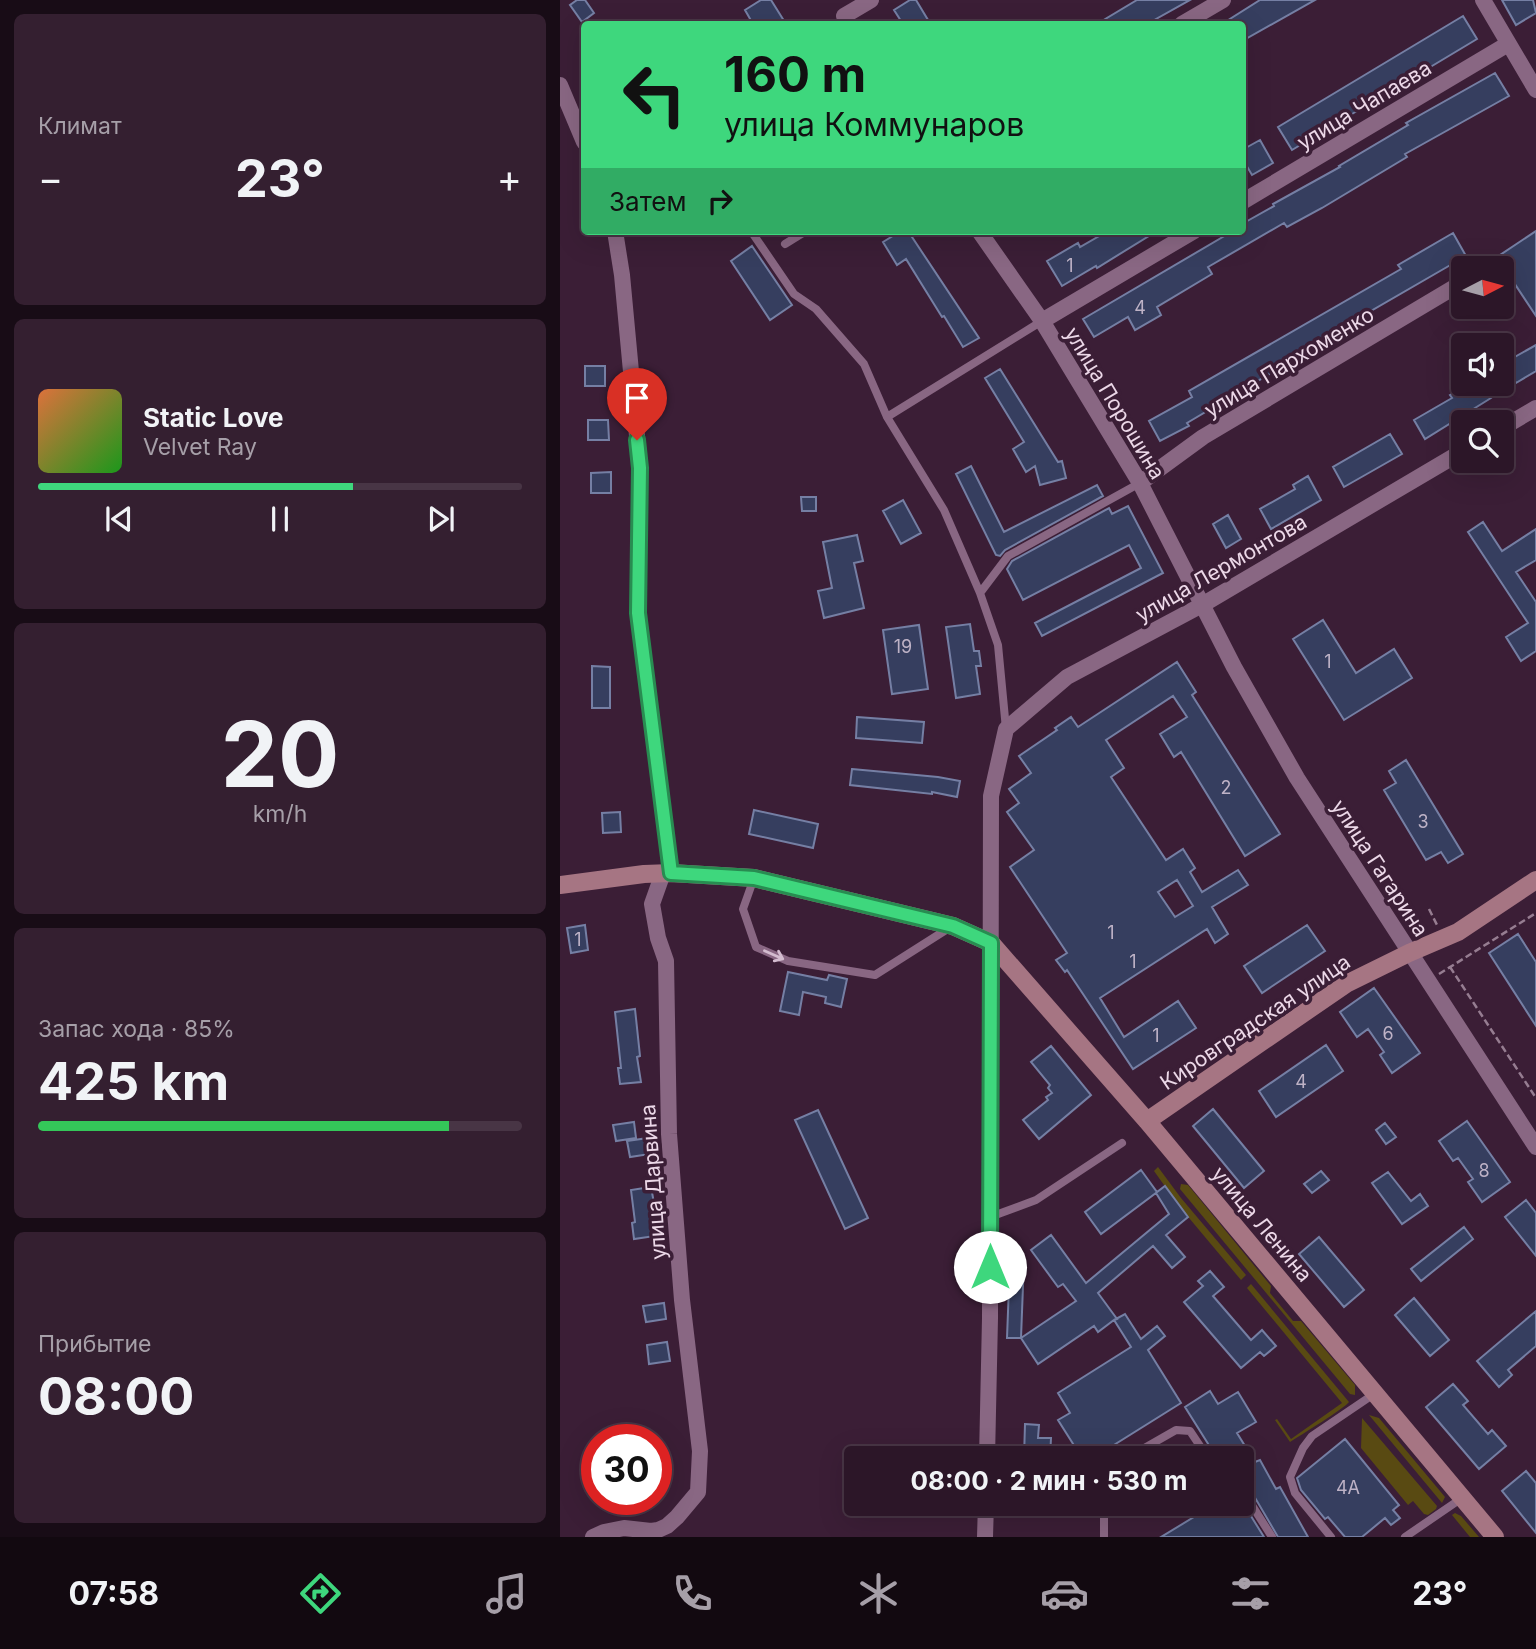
<!DOCTYPE html>
<html lang="ru">
<meta charset="utf-8">
<style>
:root{--surface:#2c1628;--page:#341f30;--text:#f1f3f6;--muted:#a69fa8;--line:#483545;--accent:#3ed77d}
body{margin:0;font-family:Inter,sans-serif;background:var(--page);color:var(--text);height:100vh;display:flex;flex-direction:column;font-size:26px;white-space:nowrap}
*{box-sizing:border-box;margin:0}
p{font-size:23px;color:var(--muted)}
.icon{flex:none;width:38px;height:38px;fill:none;stroke:currentColor;stroke-width:2;stroke-linecap:round;stroke-linejoin:round}
.map{position:relative;flex:1;overflow:hidden}
.panel{display:flex;flex-direction:column;gap:14px;padding:14px;background:#180c16;width:560px}
.panel>*{flex:none}
.top-card{position:absolute;left:21px;top:21px;width:665px;height:214px;border-radius:7px;box-shadow:0 7px 28px #0002,0 0 0 2px var(--line);background:#3ed77d;color:#111;overflow:hidden}
.needle{width:46px;rotate:84deg}
.tools{position:absolute;left:891px;top:256px;display:grid;gap:14px}
.tools a{display:grid;place-items:center;width:63px;height:63px;border-radius:7px;background:var(--surface);box-shadow:0 7px 28px #0002,0 0 0 2px var(--line);font-size:35px}
.speed{position:absolute;left:21px;top:1424px;display:flex;gap:14px;font-size:35px;font-weight:700;text-align:center}
.speed>*{display:grid;place-content:center;width:91px;height:91px;border-radius:50%;background:var(--surface);box-shadow:0 7px 28px #0002,0 0 0 2px var(--line);line-height:1}
.speed .limit{border:10px solid #d22;background:#fff;color:#111}
.pin{position:absolute;display:grid;place-items:center;width:60px;height:60px;color:#fff;margin:-72px -30px;border-radius:50% 50% 50% 0;rotate:-45deg;box-shadow:0 0 7px #0007}
.pin .icon{rotate:45deg}
.me{position:absolute;width:77px;margin:-38px;rotate:0deg;stroke-linejoin:round;filter:drop-shadow(0 0 5px #0008)}
.turn{display:flex;align-items:center;gap:24px;height:147px;padding:0 28px;font-size:32px}
.turn .icon{width:91px;height:91px;stroke-width:2.5}
.turn b{display:block;font-size:49px;line-height:60px}
.then{display:flex;align-items:center;height:66px;padding:0 28px;background:#0003;gap:14px;font-size:26px}
.big{font-size:52px;font-weight:700;line-height:1.1}
.panel .widget{flex:1;display:flex;flex-direction:column;justify-content:center;gap:10px;min-width:0;padding:0 24px;border-radius:10px;background:var(--page)}
.panel .dial{align-items:center;gap:0}
.dial b{font-size:91px;line-height:1}
.song{display:flex;align-items:center;gap:21px}
.cover{width:84px;height:84px;border-radius:10px;background:linear-gradient(135deg,hsl(20 70% 55%),hsl(120 70% 35%))}
.played{height:7px;border-radius:4px;background:linear-gradient(90deg,var(--accent) 65%,var(--line) 65%)}
.keys{display:flex;justify-content:space-around;direction:ltr}
.heat{display:flex;justify-content:space-between;align-items:center;font-size:38px;direction:ltr}
.charge{height:10px;border-radius:5px;background:linear-gradient(90deg,#34c759 85%,var(--line) 0)}
.trip{position:absolute;left:284px;top:1446px;width:410px;height:70px;border-radius:7px;background:var(--surface);box-shadow:0 7px 28px #0002,0 0 0 2px var(--line);font-weight:700;line-height:70px;text-align:center}
.dock{display:flex;height:112px;justify-content:space-around;align-items:center;background:#120910;color:var(--muted)}
.dock .icon{width:49px;height:49px}
.dock .on{color:var(--accent)}
.dock b{font-size:32px;color:var(--text)}
main{display:flex;flex:1;min-height:0}
.map>svg:first-child{display:block}
.green{fill:#594a12}
.building{fill:#363e5f;stroke:#757fa4;stroke-width:2;fill-rule:evenodd}
.lines{fill:none;stroke-linecap:round;stroke-linejoin:round}
.path{stroke:#967d91;stroke-width:2.5;stroke-dasharray:7 3.5;stroke-linecap:butt}
.service{stroke:#896783;stroke-width:8}
.minor{stroke:#896783;stroke-width:16}
.secondary{stroke:#a67583;stroke-width:18}
.oneway{stroke:#d3bccf}
.route-casing{stroke:#288c51;stroke-width:18}
.route{stroke:#3ed77d;stroke-width:12}
.labels{text-anchor:middle;dominant-baseline:central;stroke-width:7;stroke-linejoin:round;paint-order:stroke}
.number-label{font-size:18px;fill:#beb2c6}
.street-label{font-size:21px;fill:#ecd8e8;stroke:#3b1e36}
</style>
<main>
<section class="panel">
<div class="widget"><p>Климат</p>
<div class="heat"><a>−</a><b class="big">23°</b><a>+</a></div>
</div>
<div class="widget">
<div class="song"><i class="cover"></i><div><b>Static Love</b><p>Velvet Ray</p></div></div>
<div class="played"></div>
<div class="keys"><svg class="icon" aria-label="previous" viewBox="0 0 24 24"><path d="M18 5L8 12l10 7zM5 5v14"/></svg><svg class="icon" aria-label="pause" viewBox="0 0 24 24"><path d="M8 5v14M16 5v14"/></svg><svg class="icon" aria-label="next" viewBox="0 0 24 24"><path d="M6 5l10 7-10 7zM19 5v14"/></svg></div>
</div>
<div class="widget dial"><b>20</b><p>km/h</p></div>
<div class="widget"><p>Запас хода · 85%</p><b class="big">425 km</b><div class="charge"></div></div>
<div class="widget"><p>Прибытие</p><b class="big">08:00</b></div>
</section>
<div class="map">
<svg width="976" height="1537" viewBox="0 0 976 1537">
<rect width="100%" height="100%" fill="#3b1e36"/>
<path class="green" d="M598,1167l23,31 65,77 -5,5 -62,-74 -25,-35z
M621,1184l7,1 83,101 -1,7 23,28h8l54,64v10l-5,-1 -170,-205z
M691,1284l98,118c-4,6 -48,33 -59,40l-15,-22 2,-1 14,20 51,-36 -95,-115z
M809,1415l10,3 66,79 -3,6z
M802,1418l75,88 -1,3 -8,6 -4,-1 -11,-13 -5,4 -47,-57z
M895,1513l6,3 18,21h-9l-18,-22z"/>
<path class="building" d="M17,0h8l9,13 -12,9 -12,-17z
M201,0h10l15,24h-33l-8,-14z
M350,0h6l12,20 -7,4h-18l-9,-14z
M577,0h53l-43,24h-50z
M700,0h55l-73,41v-17h-20z
M942,0h31l3,13 -20,12z
M903,16l14,23 -185,111 -14,-23z
M935,73l14,23 -104,58 2,3 -85,51 -35,19 -3,-4 -76,44 4,7 -55,33 4,8 -26,15 -7,-13 -34,20 -11,-18 150,-88h9v-7l32,-18 -1,-2 67,-37 -1,-1 69,-41 -2,-2z
M700,140l13,23 -21,12 -10,-17v-8z
M341,231h7l71,107 -16,9 -19,-31 -2,1 -36,-58 -9,6 -14,-23z
M548,231h49l-60,37 -1,-2 -34,20 -15,-25 31,-18 2,4z
M976,231v85l-39,-59z
M893,233l13,23 -133,77 1,2 -41,25 -106,63 2,3 -29,15 -11,-20 43,-24 -3,-6 212,-122 -3,-4z
M192,246l40,59 -22,15 -39,-59z
M976,345v26l-20,12 -12,-20z
M25,366h20v20h-20z
M440,369l58,93 4,-1 4,17 -26,7 -5,-19 -9,6 -13,-23 11,-7 -39,-64z
M910,383h12l9,15 -66,41 -11,-19 38,-22 -2,-3z
M28,420h20l1,20h-21z
M830,434l12,20 -58,33 -11,-20z
M411,466l33,66 93,-47 6,11 -98,54 -5,6 -4,-1 -40,-81z
M51,472v21h-20v-20z
M748,476l13,24 -50,29 -11,-20 35,-20 -2,-4z
M241,497h15v14h-14z
M343,500l18,33 -20,11 -18,-33z
M568,506l35,67 -121,63 -7,-13 106,-55 -12,-23 -106,55 -16,-31 5,-8 97,-53 3,6z
M668,515l13,24 -15,9 -13,-24z
M923,522l19,29 34,-22v31l-20,12 20,30v49l-15,10 -15,-24 22,-14 -60,-91z
M297,535l6,26 -9,2 10,45 -40,10 -6,-27 14,-3 -9,-46z
M763,620l33,53 38,-24 18,29 -68,42 -51,-81z
M410,624l4,27h5l2,15h-5l4,28 -24,4 -10,-71z
M359,625l9,64 -36,5 -9,-64z
M617,662l19,30 -4,3 88,139 -35,22 -64,-104 -7,5 -14,-23 27,-17 -14,-21 -67,44 18,28 -13,9 55,83 17,-11 12,19 -5,4 12,20 36,-22 10,15 -36,22 16,27 -13,9 -8,-14 -107,69 24,39 54,-36 18,27 -63,41 -66,-99 -2,2 -9,-12 11,-7 -57,-86 24,-17 -27,-38 12,-9 -10,-14 22,-16 -12,-17 38,-26 -2,-2 16,-11 7,10zM617,880l16,26 -18,11 -17,-25z
M32,666l18,1v41h-18z
M297,717l67,5 -2,21 -66,-5z
M846,760l57,94 -15,9 -7,-11 -15,8 -42,-70 12,-7 -7,-12z
M292,769l86,8 22,4 -3,16 -25,-5v2l-82,-9z
M194,810l64,14 -5,24 -64,-14z
M60,812l1,20 -18,1 -1,-20z
M25,925l3,25 -17,3 -4,-25z
M747,925l18,26 -63,42 -18,-27z
M958,934l18,28v64l-47,-73z
M228,972l39,8 2,-5 18,4 -6,28 -16,-4 1,-6 -23,-5 -4,23 -19,-4z
M814,988l46,65 -28,20 -12,-18 4,-3 -16,-23 -11,8 -17,-25z
M75,1009l5,47 -3,1 4,25 -21,2 -2,-16h3l-6,-56z
M766,1045l17,26 -67,46 -17,-26z
M491,1046l40,49 -52,44 -16,-19 25,-20 -2,-3 6,-4 -4,-5 2,-3 -19,-23z
M653,1109l51,62 -20,17 -51,-62z
M258,1110l50,108 -23,11 -50,-109z
M907,1121l43,61 -28,20 -14,-20 5,-3 -15,-21 -5,3 -14,-20z
M74,1122l2,16 -20,3 -3,-16z
M825,1123l11,14 -10,7 -10,-14z
M88,1138l2,16 -20,3 -3,-16z
M581,1170l16,22 8,-6 23,31 -22,18 19,22 -13,11 -19,-22 -55,47 19,26 -3,1 11,-6 16,25 16,-13 8,10 -17,14 33,53 -88,55h-11l-24,-38 12,-7 -12,-20 73,-46 -17,-27 -16,12 -4,-6 -56,38 -17,-26 55,-37 -13,-17 -5,3 -27,-37 20,-15 35,48 83,-69 -13,-21 -55,41 -16,-22z
M761,1171l8,9 -17,13 -8,-9z
M828,1172l23,29 9,-7 8,12 -26,18 -30,-41z
M91,1187l3,16 -4,1 5,32 -21,3 -2,-16 3,-1 -4,-32z
M966,1200l10,13v43l-31,-39z
M904,1227l9,12 -52,42 -10,-12z
M759,1237l45,53 -20,17 -45,-53z
M450,1259l14,1 -3,78h-14z
M650,1271l14,16 -11,9 38,44 11,-10 14,16 -12,10 -4,-4 -19,16 -57,-66 19,-16 -5,-5z
M854,1298l35,42 -19,16 -35,-41z
M104,1303l2,16 -20,3 -3,-16z
M976,1311v35l-28,24 4,5 -13,12 -22,-26z
M107,1342l3,19 -21,3 -2,-19z
M893,1384l15,17 -5,4 25,29 4,-4 14,16 -27,23 -53,-62z
M650,1391l8,13 20,-12 18,30 -19,11 18,29 5,-2 16,29 4,-2 28,50h-30l-31,-53 -6,-2v-24h-24l-32,-51z
M465,1424l14,1 -1,13h13l-1,20h-26z
M785,1439l54,66 -6,5 7,8 -9,7 -6,-7 -23,19h-17l-17,-20 -3,2 -24,-29 -4,-12z
M966,1471l10,12v50l-34,-42z
M681,1500l23,37h-103l56,-34h24z"/>
<g class="lines">
<path class="path" d="M869,909l8,16
M890,967l86,131
M879,974l97,-61"/>
<path class="service" d="M191,231l43,63 22,15 48,55 23,53
M225,244l21,-13
M482,321l-155,96 57,93 36,83 28,-37 132,-73
M420,593l18,52 8,84
M194,878l-11,31 13,38 32,14 87,14 74,-47
M430,1217l46,-17 86,-57
M567,1458l49,-28 14,1 18,27
M681,1488l31,49
M538,1503l6,12v22
M771,1537l-36,-44 -5,-16 13,-29 9,-12 62,-42
M845,1537l57,-39"/>
<path class="minor" d="M923,0l53,90
M284,16l27,-16
M622,24l41,-24
M0,85l24,57
M682,202l266,-158
M55,231l7,44 18,193 -2,145 33,260
M419,231l63,90 98,162 94,184 63,111 239,369
M482,321l152,-90
M942,428l34,-20
M580,483l63,-46 260,-155
M427,1458l3,-140 1,-522 15,-67 61,-52 135,-72 261,-154
M33,1537l11,-5 20,-4 27,3 7,-1 9,-4 10,-9 21,-25 2,-41 -18,-151 -13,-166 -3,-173 -8,-23 -6,-34 11,-31
M425,1537l1,-34"/>
<path class="secondary" d="M0,885l84,-11 27,-1 83,5 199,48 38,17 156,178 348,416
M587,1121l199,-137 63,-31 49,-21 78,-52"/>
</g>
<defs><path id="oneway-shaft" d="M-6 0H5M1.5-3L5.5 0L1.5 3" fill="none" stroke-width="1.6" stroke-linecap="round" stroke-linejoin="round" transform="scale(1.75)"/></defs>
<use class="oneway" href="#oneway-shaft" transform="translate(214 955) rotate(24)"/>
<g class="lines">
<defs>
<path id="route" d="M77,440l3,28 -2,145 33,260 83,5 199,48 38,17 -1,324"/>
</defs>
<use href="#route" class="route-casing"/>
<use href="#route" class="route"/>
</g>
<g class="labels">
<g class="number-label">
<text x="510" y="265">1</text>
<text x="580" y="307">4</text>
<text x="343" y="646">19</text>
<text x="768" y="661">1</text>
<text x="666" y="787">2</text>
<text x="863" y="821">3</text>
<text x="551" y="932">1</text>
<text x="18" y="939">1</text>
<text x="573" y="961">1</text>
<text x="828" y="1033">6</text>
<text x="596" y="1035">1</text>
<text x="741" y="1081">4</text>
<text x="924" y="1170">8</text>
<text x="788" y="1487">4А</text>
</g>
<g class="street-label">
<text transform="translate(804 105) rotate(-31)">улица Чапаева</text>
<text transform="translate(729 362) rotate(-31)">улица Пархоменко</text>
<text transform="translate(555 403) rotate(59)">улица Порошина</text>
<text transform="translate(661 568) rotate(-30)">улица Лермонтова</text>
<text transform="translate(820 868) rotate(57)">улица Гагарина</text>
<text transform="translate(695 1022) rotate(-34)">Кировградская улица</text>
<text transform="translate(93 1182) rotate(-94)">улица Дарвина</text>
<text transform="translate(702 1224) rotate(50)">улица Ленина</text>
</g>
</g>
</svg>
<div class="tools">
<a><svg class="needle" viewBox="-14 -14 28 28"><path d="M0-13l5 13h-10z" fill="#e53935"/><path d="M0 13l5-13h-10z" fill="#a69fa8"/></svg></a>
<a><svg class="icon" aria-label="sound" viewBox="0 0 24 24"><path d="M4 9h4l5-4v14l-5-4H4zM17 9q2 3 0 6"/></svg></a>
<a><svg class="icon" aria-label="search" viewBox="0 0 24 24"><circle cx="10" cy="10" r="6"/><path d="M15 15l6 6"/></svg></a>
</div>
<div class="speed"><div class="limit">30</div></div>
<div class="pin" style="left:77px;top:440px;background:#d93025"><svg class="icon" aria-label="arrive" viewBox="0 0 24 24"><path d="M6 21V4h12l-3 4 3 4H6"/></svg></div>
<svg class="me" style="left:430px;top:1267px" viewBox="-20 -20 40 40"><circle r="19" fill="#fff"/><path d="M0-13L10 11 0 6-10 11z" fill="#3ed77d"/></svg>
<div class="trip">08:00 · 2 мин · 530 m</div>
<div class="top-card">
<div class="turn"><svg class="icon" aria-label="left" viewBox="0 0 24 24"><path d="M17 20v-9H6M10 6l-5 5 5 5"/></svg><div><b>160 m</b>улица Коммунаров</div></div>
<div class="then">Затем<svg class="icon" aria-label="right" viewBox="0 0 24 24"><path d="M7 20v-9h11M14 6l5 5-5 5"/></svg></div>
</div>
</div>
</main>
<nav class="dock">
<b>07:58</b>
<svg class="icon on" aria-label="directions" viewBox="0 0 24 24"><path d="M12 3l9 9-9 9-9-9zM9 14v-3h6M13 9l2 2-2 2"/></svg>
<svg class="icon" aria-label="music" viewBox="0 0 24 24"><path d="M9 18V5l10-2v13"/><circle cx="6" cy="18" r="3"/><circle cx="16" cy="16" r="3"/></svg>
<svg class="icon" aria-label="phone" viewBox="0 0 24 24"><path d="M5 4h4l2 5-3 2q2 4 5 5l2-3 5 2v4C11 20 4 13 5 4z"/></svg>
<svg class="icon" aria-label="climate" viewBox="0 0 24 24"><path d="M12 3v18M4 7l16 10M4 17L20 7"/></svg>
<svg class="icon" aria-label="car" viewBox="0 0 24 24"><path d="M5 17H2v-5l4-1 3-4h7l3 4 3 1v5h-3M9 17h6M6 11h13"/><circle cx="7" cy="17" r="2"/><circle cx="17" cy="17" r="2"/></svg>
<svg class="icon" aria-label="filters" viewBox="0 0 24 24"><path d="M4 7h16M4 17h16"/><circle cx="9" cy="7" r="2"/><circle cx="15" cy="17" r="2"/></svg>
<b>23°</b>
</nav>
